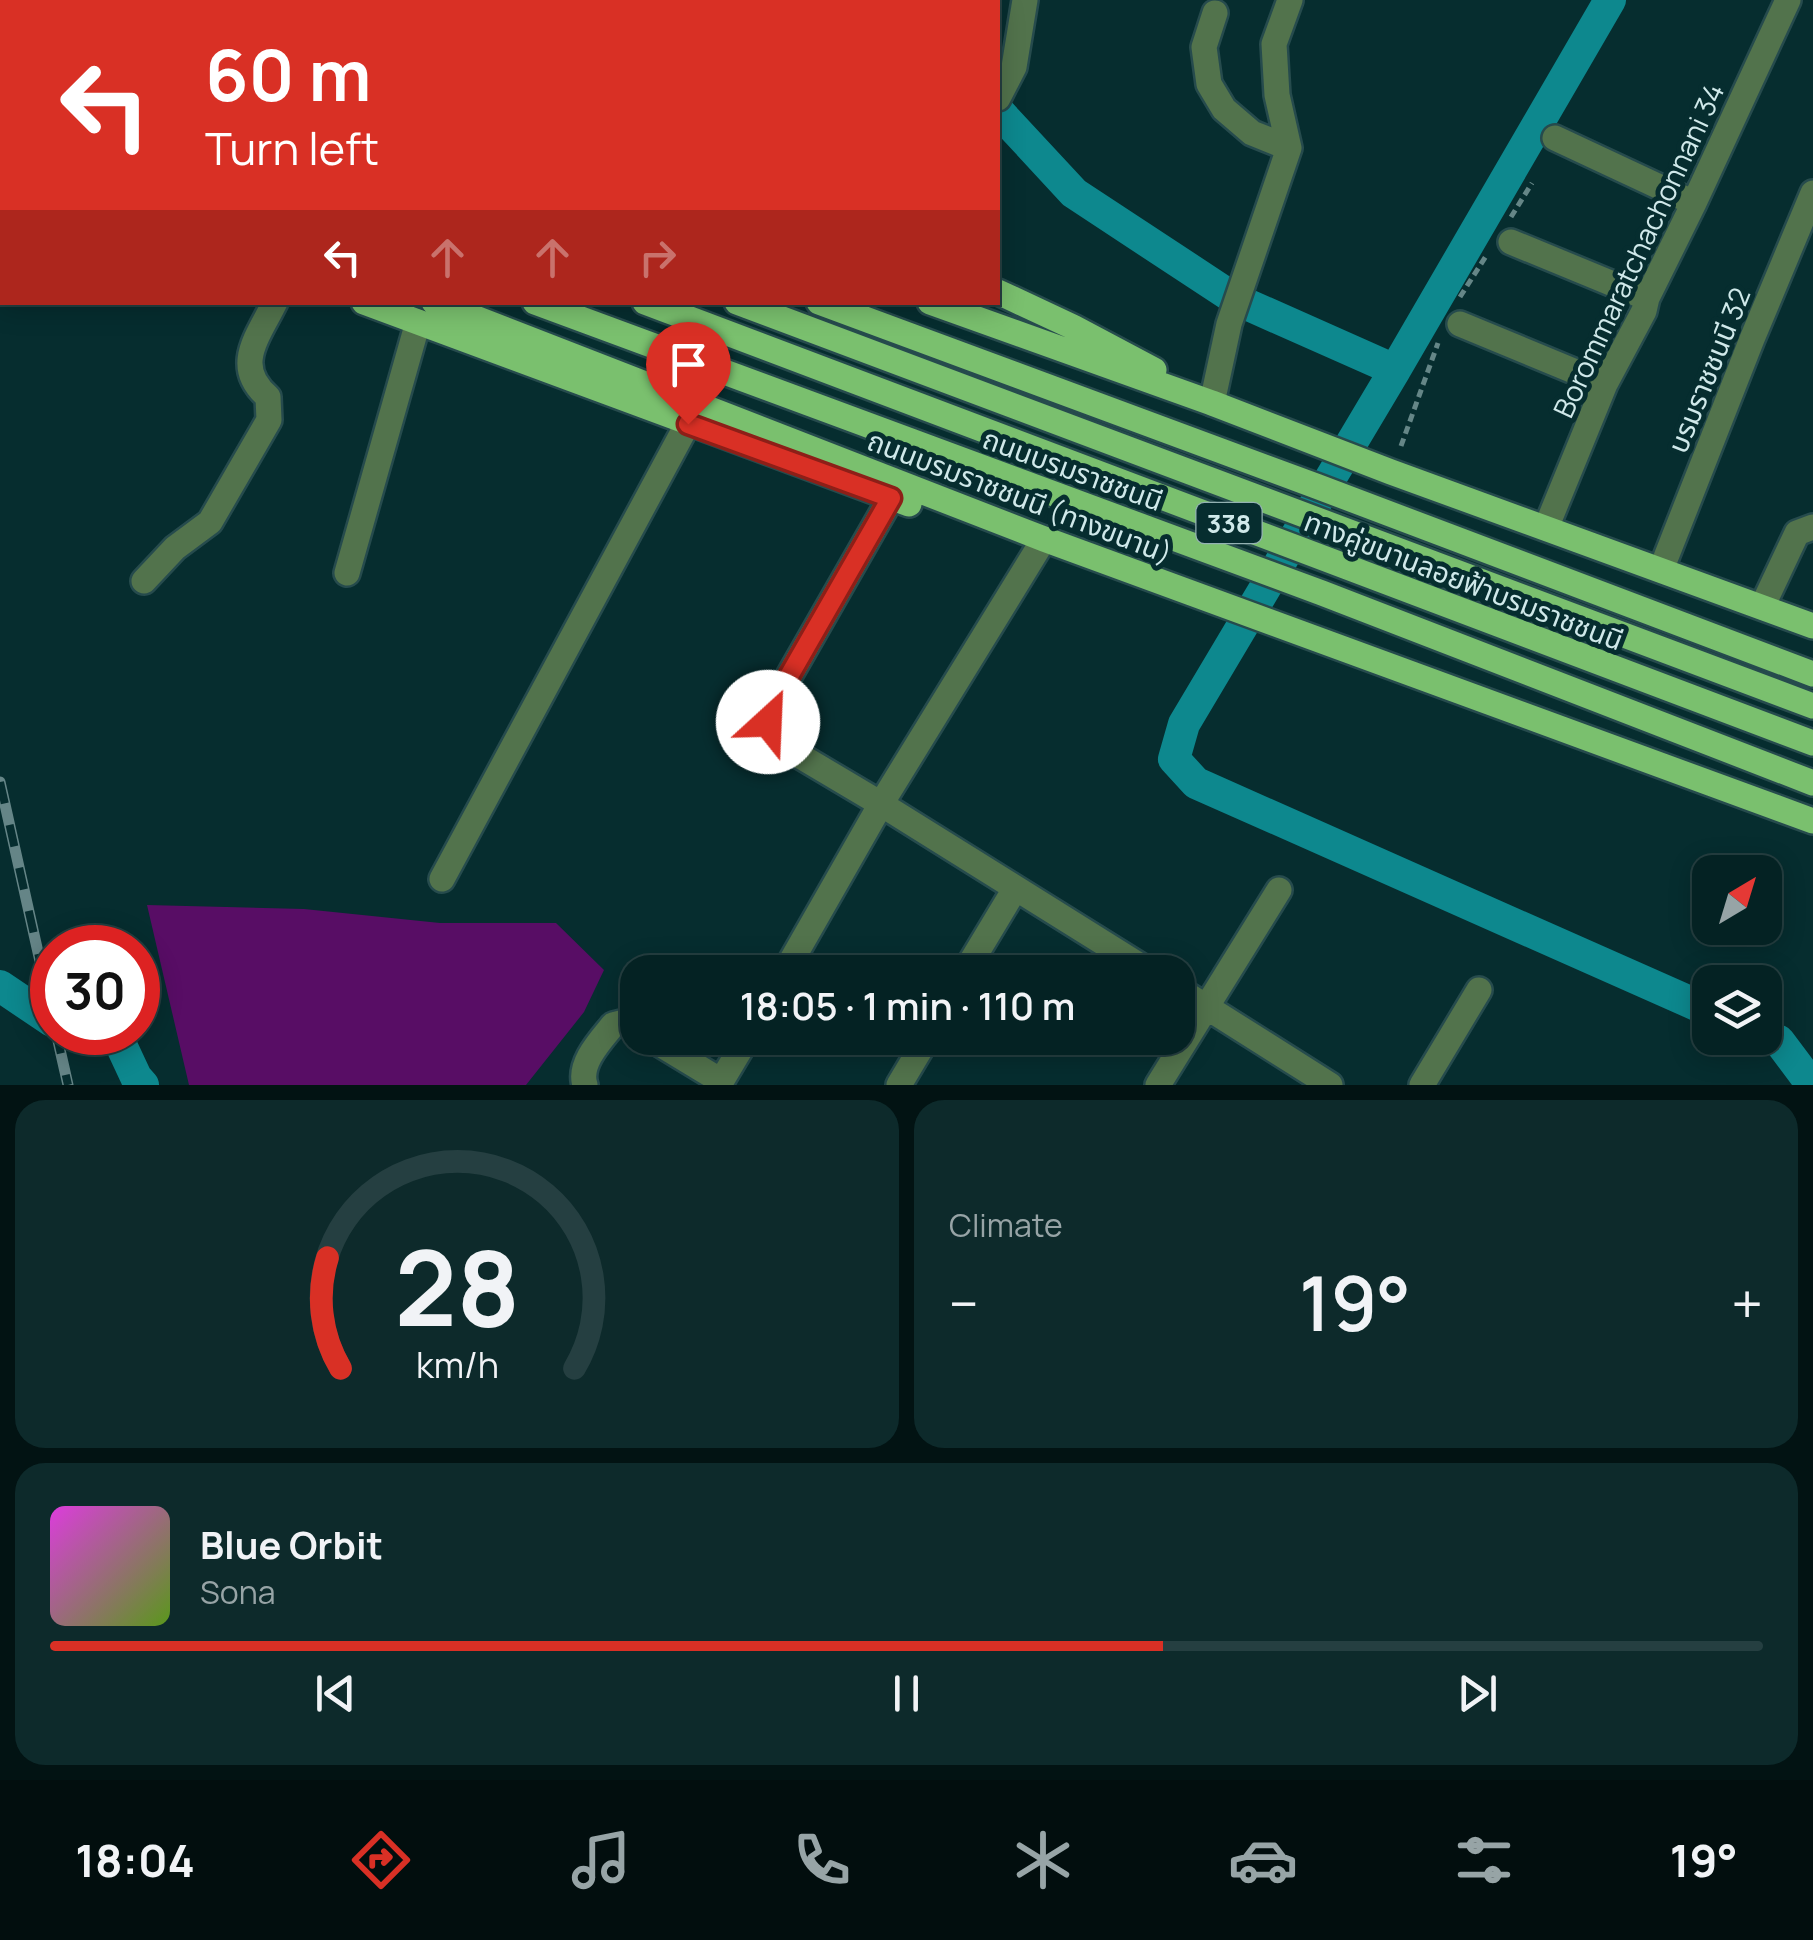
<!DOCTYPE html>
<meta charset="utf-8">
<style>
:root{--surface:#042223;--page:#0d2a2b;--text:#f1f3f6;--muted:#97a4a6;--line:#253f41;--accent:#d93025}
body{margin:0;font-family:Manrope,"Noto Sans Thai",sans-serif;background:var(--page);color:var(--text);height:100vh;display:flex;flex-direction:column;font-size:38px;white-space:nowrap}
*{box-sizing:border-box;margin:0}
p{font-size:32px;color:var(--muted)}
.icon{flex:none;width:55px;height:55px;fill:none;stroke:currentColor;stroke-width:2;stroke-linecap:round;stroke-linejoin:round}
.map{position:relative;height:1085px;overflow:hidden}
.drawer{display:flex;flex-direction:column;gap:15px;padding:15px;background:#021313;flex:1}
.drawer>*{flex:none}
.guide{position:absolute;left:0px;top:0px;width:1000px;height:305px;box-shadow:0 5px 25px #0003,0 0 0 2px var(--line);background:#d93025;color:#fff;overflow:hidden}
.needle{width:65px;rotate:38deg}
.buttons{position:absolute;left:1692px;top:855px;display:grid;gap:20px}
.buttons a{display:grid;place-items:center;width:90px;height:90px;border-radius:20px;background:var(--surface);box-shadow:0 5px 25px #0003,0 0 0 2px var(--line);font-size:50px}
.speed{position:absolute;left:30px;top:925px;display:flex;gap:20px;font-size:50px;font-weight:700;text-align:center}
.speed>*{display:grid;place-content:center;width:130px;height:130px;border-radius:50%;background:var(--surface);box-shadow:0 5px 25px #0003,0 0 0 2px var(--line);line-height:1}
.speed .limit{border:15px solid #d22;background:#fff;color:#111}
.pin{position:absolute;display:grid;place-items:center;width:85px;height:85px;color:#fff;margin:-102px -42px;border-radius:50% 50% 50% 0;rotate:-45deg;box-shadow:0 0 10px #0007}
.pin .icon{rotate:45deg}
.me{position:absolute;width:110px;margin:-55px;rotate:25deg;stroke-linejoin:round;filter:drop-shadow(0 0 8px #0008)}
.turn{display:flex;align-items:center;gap:35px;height:210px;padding:0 40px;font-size:45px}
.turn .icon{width:130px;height:130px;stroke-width:2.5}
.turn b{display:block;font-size:70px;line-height:85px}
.lanes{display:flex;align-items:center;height:95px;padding:0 40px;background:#0003;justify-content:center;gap:50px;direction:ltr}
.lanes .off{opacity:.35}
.big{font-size:75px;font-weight:600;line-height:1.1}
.drawer .card{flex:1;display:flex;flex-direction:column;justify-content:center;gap:15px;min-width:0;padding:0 35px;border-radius:30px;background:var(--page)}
.drawer .dial{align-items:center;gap:0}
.dial svg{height:260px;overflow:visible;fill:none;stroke:var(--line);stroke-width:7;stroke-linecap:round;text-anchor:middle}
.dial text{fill:var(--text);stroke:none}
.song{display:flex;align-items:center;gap:30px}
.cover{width:120px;height:120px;border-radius:15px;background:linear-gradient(135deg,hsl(300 70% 55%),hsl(90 70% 35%))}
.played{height:10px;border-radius:5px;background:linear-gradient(90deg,var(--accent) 65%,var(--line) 65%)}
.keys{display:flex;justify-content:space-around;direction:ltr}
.heat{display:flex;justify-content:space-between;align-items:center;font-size:55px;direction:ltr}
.drawer .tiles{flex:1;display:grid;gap:15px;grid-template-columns:1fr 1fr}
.card:last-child{grid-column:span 2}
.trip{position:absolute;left:620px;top:955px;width:575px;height:100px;border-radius:30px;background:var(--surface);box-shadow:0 5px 25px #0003,0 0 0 2px var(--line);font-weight:600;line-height:100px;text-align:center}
.tabs{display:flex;height:160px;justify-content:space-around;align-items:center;background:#020e0e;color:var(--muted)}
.tabs .icon{width:70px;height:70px}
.tabs .selected{color:var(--accent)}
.tabs b{font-size:45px;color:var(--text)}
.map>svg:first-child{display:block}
.green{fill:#580d65}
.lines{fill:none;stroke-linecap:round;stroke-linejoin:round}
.canal{stroke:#0d888e;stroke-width:32}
.minor-casing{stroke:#264b4d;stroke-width:30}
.major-casing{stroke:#264b4d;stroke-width:30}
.path{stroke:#658687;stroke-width:5;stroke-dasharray:8 5;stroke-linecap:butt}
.minor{stroke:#52734c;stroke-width:25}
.major{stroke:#7ac06e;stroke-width:25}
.rail-casing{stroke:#658587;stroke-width:11}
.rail{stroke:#062d2f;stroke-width:8;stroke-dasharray:22;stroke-linecap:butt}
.route-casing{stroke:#8d1f18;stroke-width:25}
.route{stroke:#d93025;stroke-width:18}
.labels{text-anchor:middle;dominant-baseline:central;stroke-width:10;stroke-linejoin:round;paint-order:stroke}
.shield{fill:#062d2f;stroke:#93b1b2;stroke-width:2.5}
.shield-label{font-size:25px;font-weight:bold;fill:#d0e9ea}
.street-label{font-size:28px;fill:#d0e9ea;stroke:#062d2f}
</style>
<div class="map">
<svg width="1813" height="1085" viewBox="0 0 1813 1085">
<rect width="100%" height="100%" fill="#062d2f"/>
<path class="green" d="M147,905l157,4 136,14h116l48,47 -20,42 -58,73h-337z"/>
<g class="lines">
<path class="canal" d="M808,0l4,2
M998,111l76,82 161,106 160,71 -211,354 -10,35 22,24 514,228
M1395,370l215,-370
M0,986l52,35
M115,1032l21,45 7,8
M1765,1035l14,6 33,44"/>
<defs>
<path id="minor" d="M500,2l9,-2
M581,2l1,-2
M1215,13l-11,34 5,37 15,25 28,24 37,15
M998,98l16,-31 11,-67
M1555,138l139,65
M1511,242l136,56
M1460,324l145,60
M1212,403l17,-79 60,-176 -12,-53 -3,-51 16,-44
M1546,528l59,-144 39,-73 3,-13 47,-95 94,-203
M1044,539l-163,265 269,168
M1661,570l91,-231 61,-146
M347,573l71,-251
M144,581l31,-33 35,-26 59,-102 -1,-23c-36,-31 -10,-60 7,-95
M1762,607l35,-74 16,-6
M442,879l246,-456
M785,972l96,-168 -96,-57 -11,-12 -6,-13 5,-18 118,-206
M965,972l50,-83
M1178,989l152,96
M650,1038l71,43
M585,1085c-7,-21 15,-44 28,-60l12,-3 13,8
M719,1085l28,-47
M899,1085l28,-47
M1158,1085l121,-195
M1422,1085l57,-95"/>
<path id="major" d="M8,0l7,2
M121,0l7,2
M236,0l7,2
M0,24l2,1
M0,60l2,1
M0,98l2,1
M0,137l2,1
M998,292l75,35 81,43
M364,302l545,202
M434,302l610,237 769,282
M535,302l787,291 491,190
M645,302l1168,441
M737,302l1076,404
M819,302l497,184 497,188
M930,302l282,101 179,69 422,154"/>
</defs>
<use href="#minor" class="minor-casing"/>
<use href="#major" class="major-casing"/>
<path class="path" d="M1511,217l21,-34
M1460,297l26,-41
M1401,446l37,-103"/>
<use href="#minor" class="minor"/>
<use href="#major" class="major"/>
<defs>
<path id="rail" d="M0,782l52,233
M56,1032l12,53"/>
</defs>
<use href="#rail" class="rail-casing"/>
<use href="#rail" class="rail"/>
</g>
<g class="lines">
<defs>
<path id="route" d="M688,424l203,74 -118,206 -5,18"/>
</defs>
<use href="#route" class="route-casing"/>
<use href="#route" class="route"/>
</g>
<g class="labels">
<rect class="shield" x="1196.5" y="503" width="65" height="40" rx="8"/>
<g class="shield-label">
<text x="1229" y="523">338</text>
</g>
<g class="street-label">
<text transform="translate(1638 250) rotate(-65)">Borommaratchachonnani 34</text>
<text transform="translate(1708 370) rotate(-68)">บรมราชชนนี 32</text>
<text transform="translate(1073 469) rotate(20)">ถนนบรมราชชนนี</text>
<text transform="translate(1020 496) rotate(21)">ถนนบรมราชชนนี (ทางขนาน)</text>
<text transform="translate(1464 580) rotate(21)">ทางคู่ขนานลอยฟ้าบรมราชชนนี</text>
</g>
</g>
</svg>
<div class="buttons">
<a><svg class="needle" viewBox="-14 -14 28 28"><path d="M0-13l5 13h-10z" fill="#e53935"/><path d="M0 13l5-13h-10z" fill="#97a4a6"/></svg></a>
<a><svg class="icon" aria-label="layers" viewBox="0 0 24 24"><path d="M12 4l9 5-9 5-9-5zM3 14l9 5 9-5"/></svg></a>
</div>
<div class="speed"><div class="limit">30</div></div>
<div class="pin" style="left:688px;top:424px;background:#d93025"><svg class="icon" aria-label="arrive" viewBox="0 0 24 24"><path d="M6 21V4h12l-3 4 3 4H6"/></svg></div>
<svg class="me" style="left:768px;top:722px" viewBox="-20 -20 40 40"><circle r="19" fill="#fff"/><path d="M0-13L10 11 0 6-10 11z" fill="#d93025"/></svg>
<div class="trip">18:05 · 1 min · 110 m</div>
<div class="guide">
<div class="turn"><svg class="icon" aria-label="left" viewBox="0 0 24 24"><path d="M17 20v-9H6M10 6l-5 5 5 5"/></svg><div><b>60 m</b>Turn left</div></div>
<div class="lanes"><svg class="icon" aria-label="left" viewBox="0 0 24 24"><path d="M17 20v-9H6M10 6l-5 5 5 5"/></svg><svg class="icon off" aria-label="ahead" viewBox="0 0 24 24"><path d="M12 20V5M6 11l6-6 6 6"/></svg><svg class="icon off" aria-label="ahead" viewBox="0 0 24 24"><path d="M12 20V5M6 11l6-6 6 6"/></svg><svg class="icon off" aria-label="right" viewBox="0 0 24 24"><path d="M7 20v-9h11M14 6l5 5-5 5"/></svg></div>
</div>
</div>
<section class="drawer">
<div class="tiles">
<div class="card dial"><svg viewBox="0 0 100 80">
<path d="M14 69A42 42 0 1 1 86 69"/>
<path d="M14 69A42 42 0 0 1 10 35" stroke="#d93025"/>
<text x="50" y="56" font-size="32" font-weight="700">28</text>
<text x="50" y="72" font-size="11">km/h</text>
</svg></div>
<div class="card"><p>Climate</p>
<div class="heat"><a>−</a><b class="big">19°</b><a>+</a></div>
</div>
<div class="card">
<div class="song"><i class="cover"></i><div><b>Blue Orbit</b><p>Sona</p></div></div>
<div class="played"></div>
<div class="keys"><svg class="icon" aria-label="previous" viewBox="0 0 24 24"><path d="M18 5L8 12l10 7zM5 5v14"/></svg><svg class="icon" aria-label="pause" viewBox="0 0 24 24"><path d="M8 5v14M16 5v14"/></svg><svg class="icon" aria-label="next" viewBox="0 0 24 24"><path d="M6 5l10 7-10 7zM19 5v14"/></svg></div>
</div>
</div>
</section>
<nav class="tabs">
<b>18:04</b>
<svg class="icon selected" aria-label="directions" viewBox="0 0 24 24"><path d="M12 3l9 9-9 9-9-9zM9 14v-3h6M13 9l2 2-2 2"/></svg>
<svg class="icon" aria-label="music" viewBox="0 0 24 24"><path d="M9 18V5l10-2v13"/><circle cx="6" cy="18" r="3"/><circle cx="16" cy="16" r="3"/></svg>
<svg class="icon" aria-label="phone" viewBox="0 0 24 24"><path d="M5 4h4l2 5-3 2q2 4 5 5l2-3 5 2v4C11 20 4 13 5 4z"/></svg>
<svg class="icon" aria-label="climate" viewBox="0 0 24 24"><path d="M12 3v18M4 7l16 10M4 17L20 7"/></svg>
<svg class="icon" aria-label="car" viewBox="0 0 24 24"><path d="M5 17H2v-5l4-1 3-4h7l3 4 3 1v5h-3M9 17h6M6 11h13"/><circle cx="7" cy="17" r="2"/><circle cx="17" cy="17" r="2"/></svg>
<svg class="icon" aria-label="filters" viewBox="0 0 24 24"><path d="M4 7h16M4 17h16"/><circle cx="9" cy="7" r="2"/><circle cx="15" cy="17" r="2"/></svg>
<b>19°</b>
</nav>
